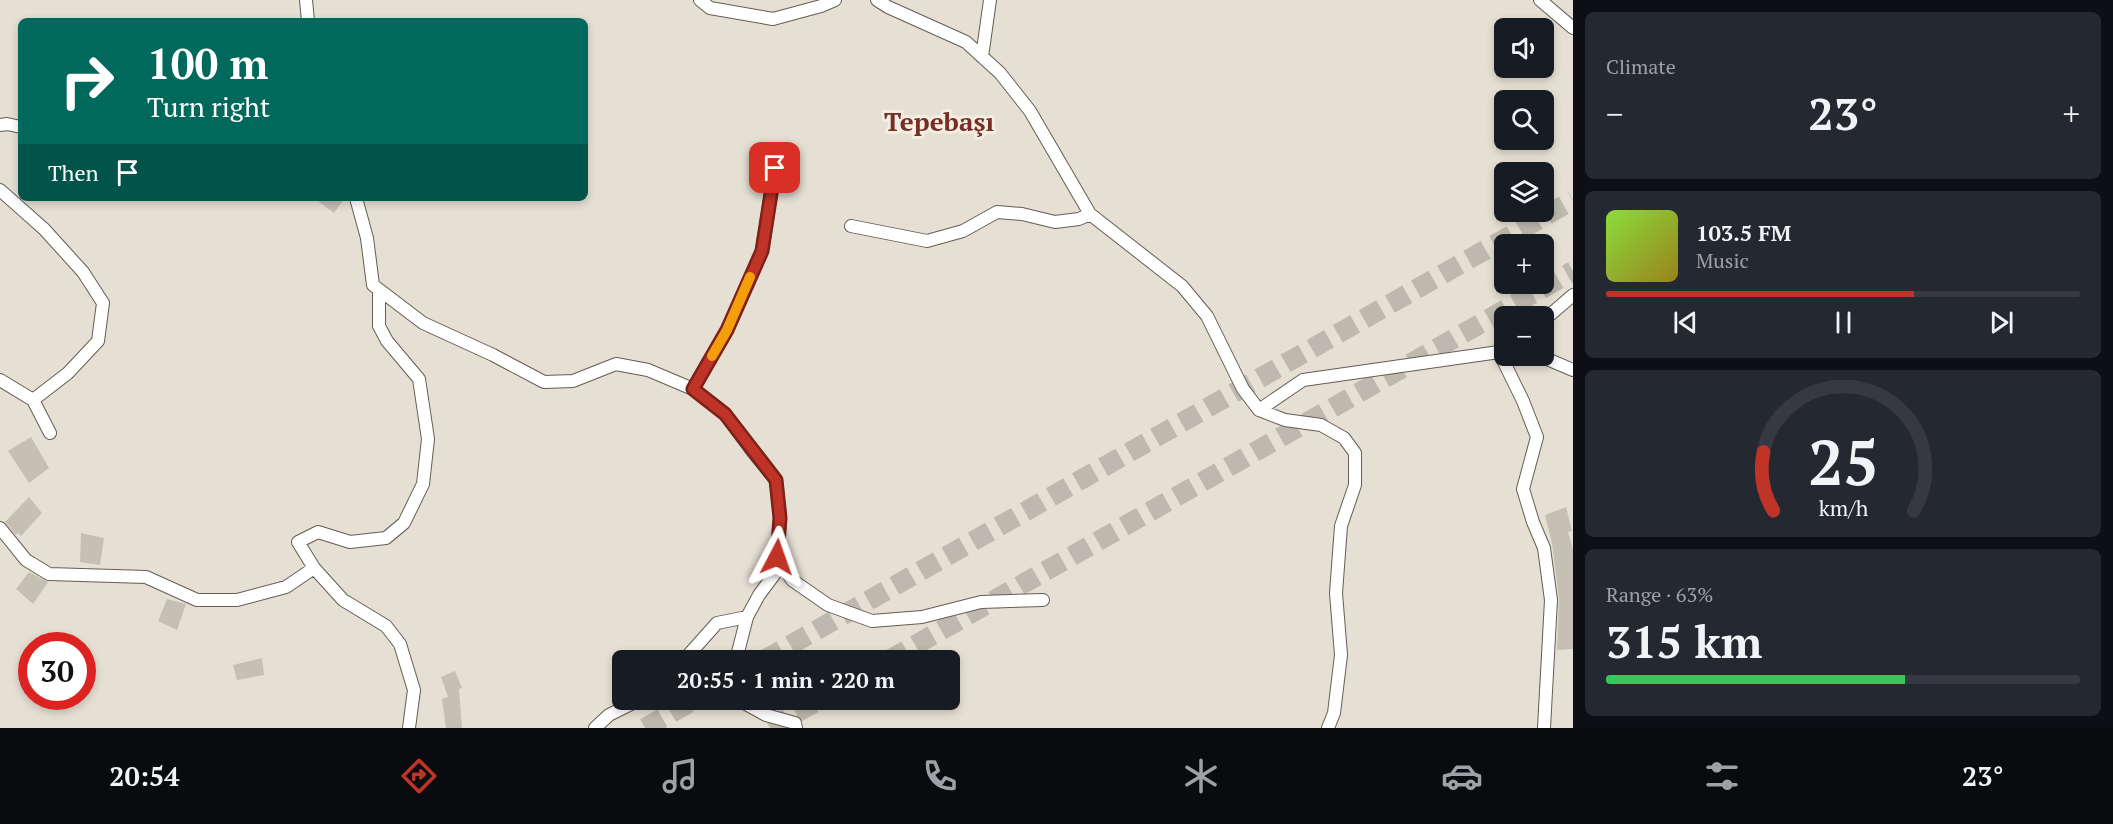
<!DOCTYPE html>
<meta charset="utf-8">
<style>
:root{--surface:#171b24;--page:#242831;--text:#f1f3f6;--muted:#9ea1a6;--line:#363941;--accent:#c03327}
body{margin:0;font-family:"PT Serif",serif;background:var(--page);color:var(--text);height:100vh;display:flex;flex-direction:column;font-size:22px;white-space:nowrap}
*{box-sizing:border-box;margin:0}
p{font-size:20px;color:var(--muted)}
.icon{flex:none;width:33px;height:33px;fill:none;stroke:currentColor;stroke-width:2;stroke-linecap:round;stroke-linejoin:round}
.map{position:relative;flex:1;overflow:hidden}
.details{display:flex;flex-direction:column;gap:12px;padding:12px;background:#0d0f14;width:540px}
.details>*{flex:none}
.guide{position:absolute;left:18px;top:18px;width:570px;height:183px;border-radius:9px;box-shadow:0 3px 9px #0003;background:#00695c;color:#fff;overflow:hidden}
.fabs{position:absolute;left:1494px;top:18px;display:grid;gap:12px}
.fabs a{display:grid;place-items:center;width:60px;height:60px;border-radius:9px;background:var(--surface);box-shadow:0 3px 9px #0003;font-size:30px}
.speed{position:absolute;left:18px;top:632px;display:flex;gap:12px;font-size:30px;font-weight:700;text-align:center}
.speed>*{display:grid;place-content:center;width:78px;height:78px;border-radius:50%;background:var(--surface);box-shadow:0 3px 9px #0003;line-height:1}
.speed .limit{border:9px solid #d22;background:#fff;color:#111}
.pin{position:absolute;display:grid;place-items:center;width:51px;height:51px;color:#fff;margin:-26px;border-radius:12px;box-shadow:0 3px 9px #0006}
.me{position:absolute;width:66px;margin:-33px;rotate:4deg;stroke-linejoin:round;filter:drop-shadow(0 0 4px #0008)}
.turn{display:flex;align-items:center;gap:21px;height:126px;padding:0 30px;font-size:27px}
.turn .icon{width:78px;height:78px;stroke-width:2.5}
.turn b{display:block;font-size:42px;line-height:51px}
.then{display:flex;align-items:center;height:57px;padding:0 30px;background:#0003;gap:12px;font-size:22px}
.big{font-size:45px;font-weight:600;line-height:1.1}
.details .widget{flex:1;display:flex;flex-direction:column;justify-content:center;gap:9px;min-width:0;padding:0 21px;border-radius:9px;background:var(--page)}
.details .dial{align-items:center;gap:0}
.dial svg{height:156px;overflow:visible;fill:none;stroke:var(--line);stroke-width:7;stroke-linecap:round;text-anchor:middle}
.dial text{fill:var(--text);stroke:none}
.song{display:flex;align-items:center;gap:18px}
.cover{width:72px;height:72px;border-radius:9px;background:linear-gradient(135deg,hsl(90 70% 55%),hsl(50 70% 35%))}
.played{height:6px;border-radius:3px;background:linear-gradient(90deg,var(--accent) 65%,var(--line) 65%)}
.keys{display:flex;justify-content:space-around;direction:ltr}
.heat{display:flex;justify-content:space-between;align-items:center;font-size:33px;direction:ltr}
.charge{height:9px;border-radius:4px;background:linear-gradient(90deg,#34c759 63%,var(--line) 0)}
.trip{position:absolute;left:612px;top:650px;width:348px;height:60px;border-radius:9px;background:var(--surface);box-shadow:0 3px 9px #0003;font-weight:600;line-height:60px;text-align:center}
.dock{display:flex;height:96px;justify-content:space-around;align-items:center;background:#090b0e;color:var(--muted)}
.dock .icon{width:42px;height:42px}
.dock .active{color:var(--accent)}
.dock b{font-size:27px;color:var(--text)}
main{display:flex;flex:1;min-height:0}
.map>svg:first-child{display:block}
.building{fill:#c5bfb4}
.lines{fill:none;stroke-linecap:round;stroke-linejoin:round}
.trunk-tunnel{stroke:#beb9ae;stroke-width:20;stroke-dasharray:20 10;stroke-linecap:butt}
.minor-casing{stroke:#635d54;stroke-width:14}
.minor{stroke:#fff;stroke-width:12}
.route-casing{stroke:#7d2119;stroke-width:15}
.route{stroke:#c03327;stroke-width:10}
.slow{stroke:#f59e0b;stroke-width:10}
.labels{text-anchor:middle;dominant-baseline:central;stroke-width:6;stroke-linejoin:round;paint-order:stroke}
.district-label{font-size:26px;font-weight:bold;fill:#752f27;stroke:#f4ede2}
</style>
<main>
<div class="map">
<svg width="1573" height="728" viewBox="0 0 1573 728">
<rect width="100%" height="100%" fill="#e6e0d4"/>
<path class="building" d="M314,198h31l-11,15z
M31,437l18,31 -20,15 -21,-32z
M29,497l13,16 -21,23 -3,-3 -2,2 -11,-13z
M1566,507l6,24 -4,1 5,17v100l-16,1 2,-51 -7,-55 -7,-29z
M81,533l23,5 -4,27 -20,-3z
M29,572l19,10 -15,22 -17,-15z
M167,599l19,5 -9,26 -19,-9z
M262,658l2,17 -27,5 -4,-15z
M455,671l7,17 -3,1 3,39h-16l-4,-29 6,-2 -7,-20z"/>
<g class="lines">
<path class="trunk-tunnel" d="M764,660l809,-460
M889,660l684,-389
M645,728l51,-29
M770,728l51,-29"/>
<defs>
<path id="minor" d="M306,0l2,21
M700,0l10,8 63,11 48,-13 14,-6
M877,0l11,7 78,35 34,31 30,38 60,103 92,72 25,30 36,73 16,21 26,10 36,5 23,13 11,15v32l-14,41 -5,67 5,62 -7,58 -6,15
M1540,0l33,28
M982,57l8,-57
M0,125l7,-1 14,3
M0,190l44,39 39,43 20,31 -5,38 -30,32 -35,27
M356,198l11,40 6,47 50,38 70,32 51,27 29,-1 43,-17 32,6 45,19 32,25 28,38 23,28 4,38 -3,39 15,23 36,25 44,16 50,-4 59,-15 62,-2
M851,226l76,15 36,-10 34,-19 25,2 33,8 24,-3 11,-5
M379,291v35l8,15 32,38 9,60 -5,45 -19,39 -18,15 -36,4 -32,-10 -20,10 16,26 29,32 43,26 14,18 14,46 -5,38
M1544,320l29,-25
M1499,352l24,49 14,36 -14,52 10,33 11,26 7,52 -7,128
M1540,356l33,14
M0,380l33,20 17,33
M693,389l34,-59 35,-79 13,-83
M1259,410l44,-30 196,-28 5,-3
M0,528l26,32 23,14 97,3 51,23h40l49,-13 28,-19
M684,660l33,-37 30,-6
M736,660l11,-43 12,-22 23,-31
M737,699l29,16 29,8 1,5
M595,728l14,-13 32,-16"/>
</defs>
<use href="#minor" class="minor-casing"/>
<use href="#minor" class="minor"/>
</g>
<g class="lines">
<defs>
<path id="route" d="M775,168l-13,83 -35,79 -34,59 32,25 51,66 4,38 -3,39"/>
</defs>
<use href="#route" class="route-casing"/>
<use href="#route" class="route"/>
<path class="slow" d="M712,356l15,-26 23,-53"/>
</g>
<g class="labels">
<g class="district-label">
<text x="939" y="121">Tepebaşı</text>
</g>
</g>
</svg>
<div class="fabs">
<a><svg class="icon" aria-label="sound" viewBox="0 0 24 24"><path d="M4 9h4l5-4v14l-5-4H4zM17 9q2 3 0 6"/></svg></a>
<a><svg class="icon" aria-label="search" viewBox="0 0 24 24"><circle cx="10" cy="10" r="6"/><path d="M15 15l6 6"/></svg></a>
<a><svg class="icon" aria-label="layers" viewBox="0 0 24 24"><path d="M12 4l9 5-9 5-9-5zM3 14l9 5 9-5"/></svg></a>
<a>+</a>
<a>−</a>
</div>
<div class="speed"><div class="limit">30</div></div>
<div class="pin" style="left:775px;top:168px;background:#d93025"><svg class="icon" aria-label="arrive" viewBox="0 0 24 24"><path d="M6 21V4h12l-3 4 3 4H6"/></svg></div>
<svg class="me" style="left:777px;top:557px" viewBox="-20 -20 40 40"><path d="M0-17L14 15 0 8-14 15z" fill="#c03327" stroke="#fff" stroke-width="4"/></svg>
<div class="trip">20:55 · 1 min · 220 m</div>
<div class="guide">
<div class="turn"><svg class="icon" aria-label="right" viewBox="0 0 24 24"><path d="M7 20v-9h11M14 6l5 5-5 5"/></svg><div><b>100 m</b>Turn right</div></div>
<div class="then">Then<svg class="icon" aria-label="arrive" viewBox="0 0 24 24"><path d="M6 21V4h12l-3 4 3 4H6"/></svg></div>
</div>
</div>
<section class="details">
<div class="widget"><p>Climate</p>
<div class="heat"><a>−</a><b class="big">23°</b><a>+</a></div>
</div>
<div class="widget">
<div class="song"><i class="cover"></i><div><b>103.5 FM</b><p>Music</p></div></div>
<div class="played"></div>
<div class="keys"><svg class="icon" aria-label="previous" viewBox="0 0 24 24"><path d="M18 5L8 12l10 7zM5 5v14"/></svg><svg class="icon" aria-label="pause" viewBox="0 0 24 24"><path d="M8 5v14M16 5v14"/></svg><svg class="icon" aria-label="next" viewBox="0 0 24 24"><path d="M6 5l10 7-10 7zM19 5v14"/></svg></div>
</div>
<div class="widget dial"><svg viewBox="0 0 100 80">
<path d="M14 69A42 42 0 1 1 86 69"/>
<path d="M14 69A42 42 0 0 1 9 39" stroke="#c03327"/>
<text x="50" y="56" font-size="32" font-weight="700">25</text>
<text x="50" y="72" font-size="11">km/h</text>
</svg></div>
<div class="widget"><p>Range · 63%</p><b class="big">315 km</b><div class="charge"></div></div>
</section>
</main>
<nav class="dock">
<b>20:54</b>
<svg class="icon active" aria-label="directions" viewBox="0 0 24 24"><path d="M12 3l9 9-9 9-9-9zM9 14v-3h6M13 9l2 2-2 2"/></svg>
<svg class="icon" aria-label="music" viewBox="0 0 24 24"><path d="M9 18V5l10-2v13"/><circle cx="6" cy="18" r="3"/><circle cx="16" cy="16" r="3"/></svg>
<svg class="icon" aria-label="phone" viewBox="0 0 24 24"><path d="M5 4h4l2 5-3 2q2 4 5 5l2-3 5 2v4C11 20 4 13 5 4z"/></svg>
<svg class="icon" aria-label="climate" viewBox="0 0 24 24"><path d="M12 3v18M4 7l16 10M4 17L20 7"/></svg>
<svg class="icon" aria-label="car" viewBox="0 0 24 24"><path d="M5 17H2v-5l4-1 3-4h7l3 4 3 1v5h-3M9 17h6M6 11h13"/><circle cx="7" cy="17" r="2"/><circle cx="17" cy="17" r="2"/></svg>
<svg class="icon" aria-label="filters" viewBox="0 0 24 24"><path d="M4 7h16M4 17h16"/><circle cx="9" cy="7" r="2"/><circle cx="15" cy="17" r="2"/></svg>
<b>23°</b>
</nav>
